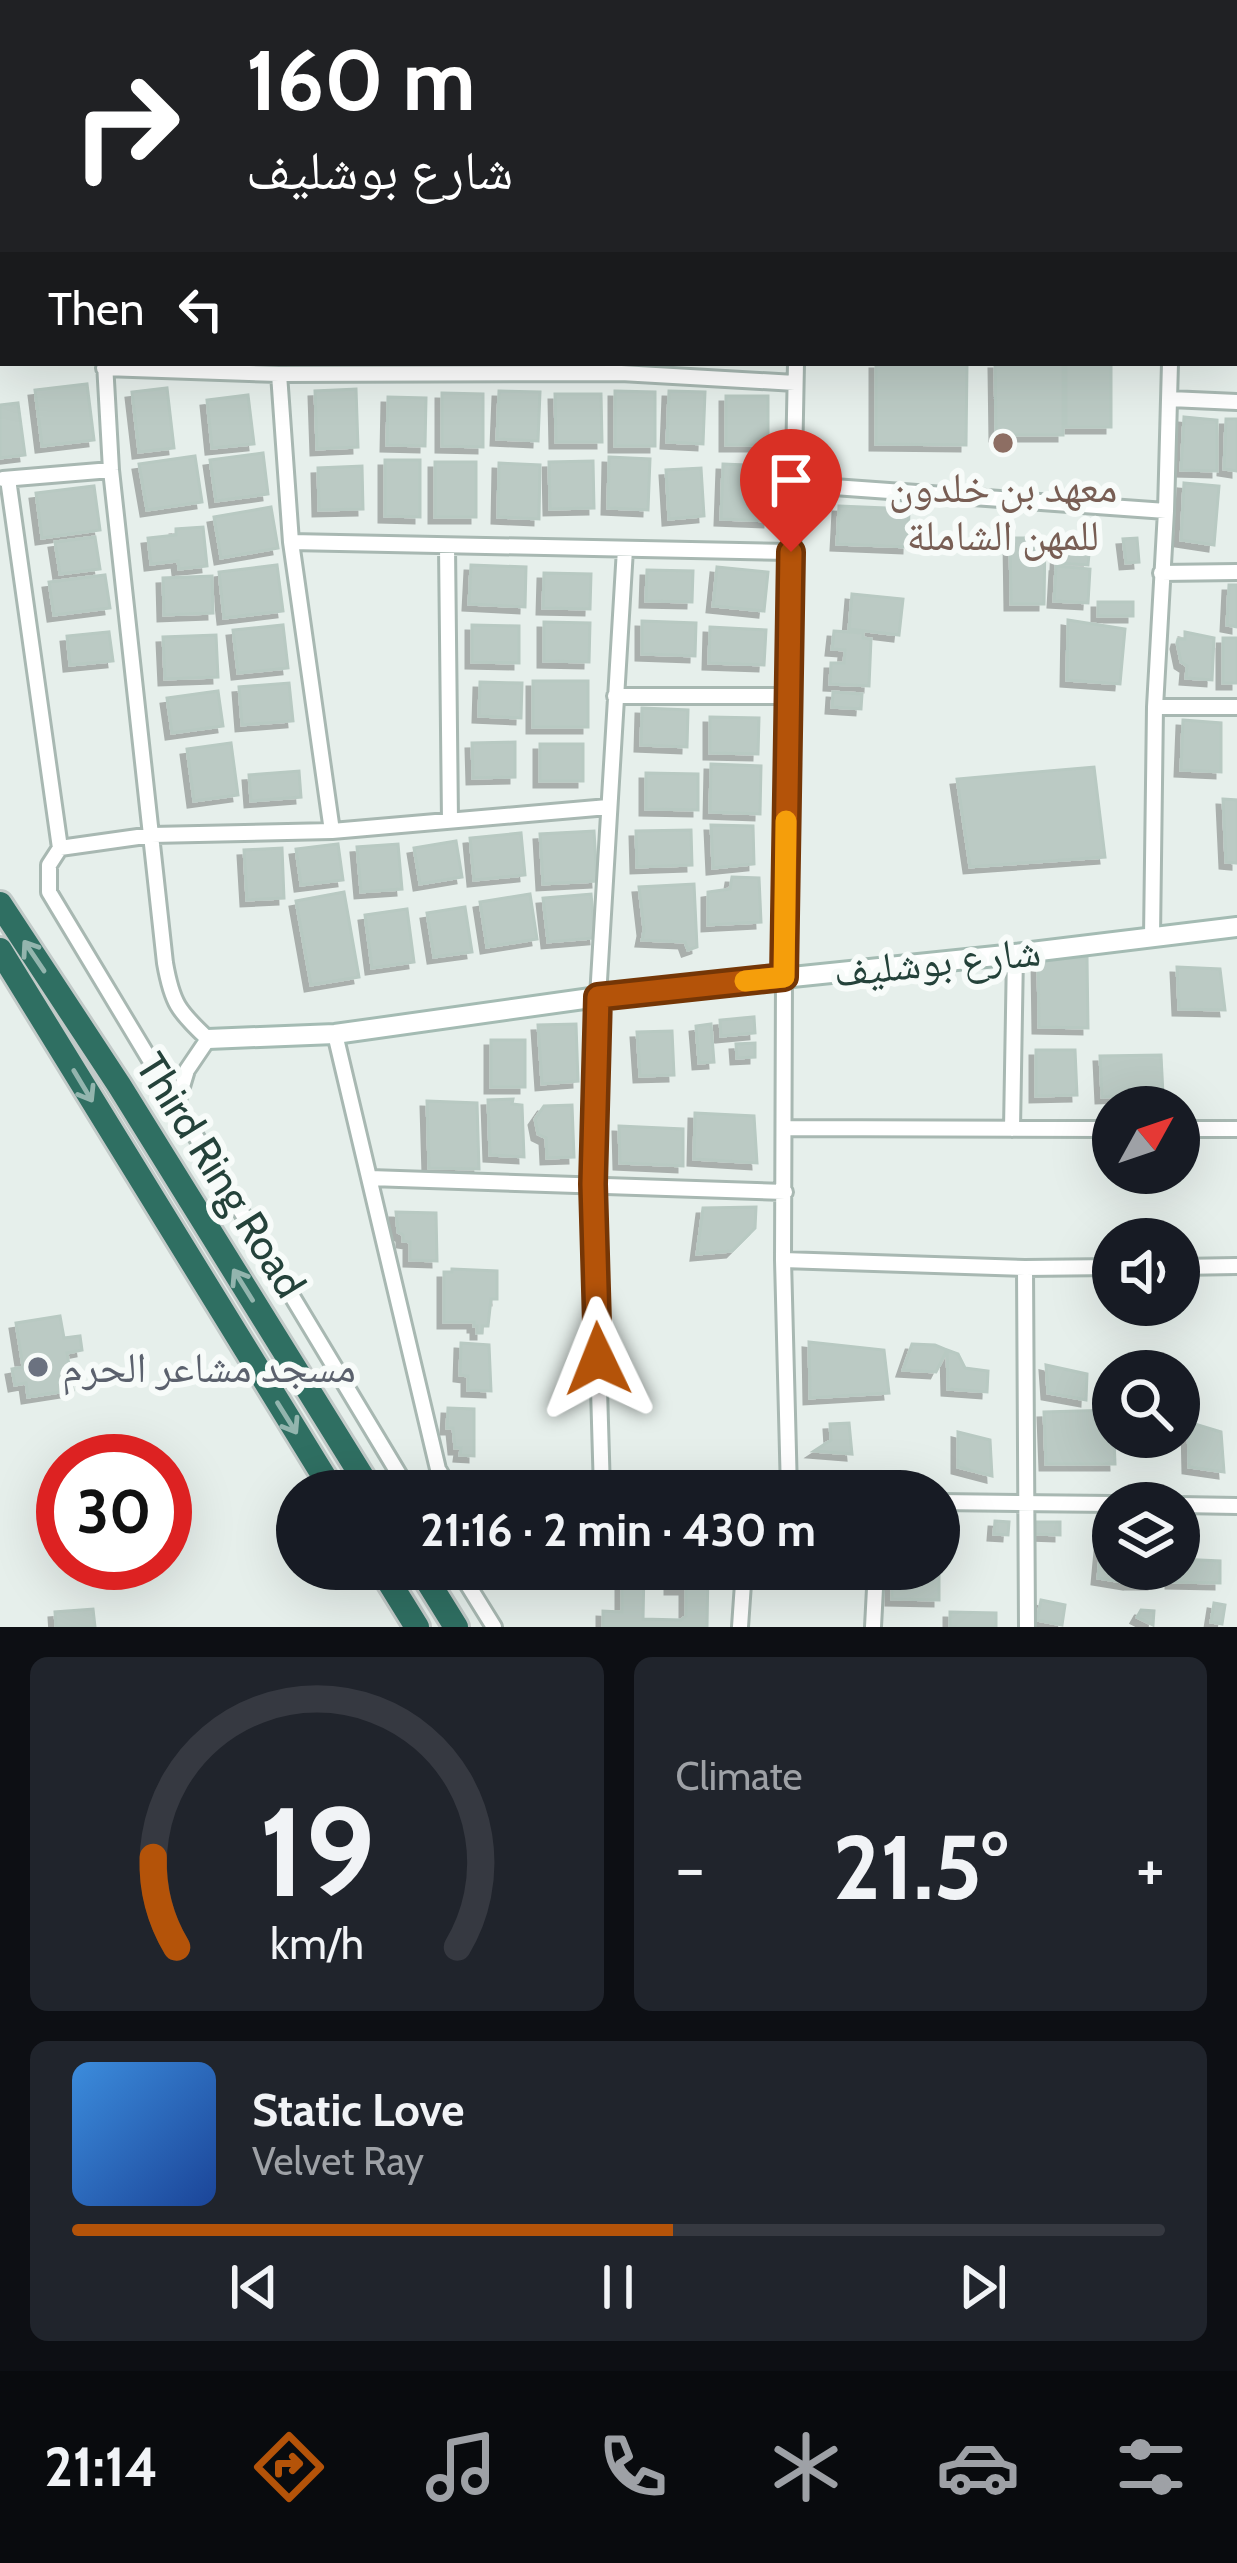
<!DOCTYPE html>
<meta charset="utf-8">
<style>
:root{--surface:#171b24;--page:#20242c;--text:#f1f3f6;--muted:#9ea1a6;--line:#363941;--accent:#b45309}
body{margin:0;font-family:Cabin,"Noto Naskh Arabic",sans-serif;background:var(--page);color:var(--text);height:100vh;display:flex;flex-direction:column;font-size:45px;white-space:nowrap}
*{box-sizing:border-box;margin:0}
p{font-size:39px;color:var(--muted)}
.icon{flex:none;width:66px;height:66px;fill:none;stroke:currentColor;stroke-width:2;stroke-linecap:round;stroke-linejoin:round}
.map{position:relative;height:1627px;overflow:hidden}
.side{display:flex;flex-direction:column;gap:30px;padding:30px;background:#0d0f14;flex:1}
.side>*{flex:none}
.guide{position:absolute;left:0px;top:0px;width:1239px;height:366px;box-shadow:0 12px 48px #0002;background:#202124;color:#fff;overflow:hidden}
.needle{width:78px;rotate:50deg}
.fabs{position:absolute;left:1092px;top:1086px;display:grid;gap:24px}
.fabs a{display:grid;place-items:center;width:108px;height:108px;border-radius:50%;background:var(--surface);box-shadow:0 12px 48px #0002;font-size:60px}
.speed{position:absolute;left:36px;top:1434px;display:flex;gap:24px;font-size:60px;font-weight:700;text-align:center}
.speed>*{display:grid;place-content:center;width:156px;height:156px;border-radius:50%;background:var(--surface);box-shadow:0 12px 48px #0002;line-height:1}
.speed .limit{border:18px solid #d22;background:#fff;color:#111}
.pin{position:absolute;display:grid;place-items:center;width:102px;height:102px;color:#fff;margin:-123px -51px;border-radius:50% 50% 50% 0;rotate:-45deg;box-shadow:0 0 12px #0007}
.pin .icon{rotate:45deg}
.me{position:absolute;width:132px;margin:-66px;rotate:358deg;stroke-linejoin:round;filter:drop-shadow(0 0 9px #0008)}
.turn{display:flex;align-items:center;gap:42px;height:252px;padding:0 48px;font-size:54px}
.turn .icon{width:156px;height:156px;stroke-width:2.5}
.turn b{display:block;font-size:84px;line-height:102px}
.then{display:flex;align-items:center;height:114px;padding:0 48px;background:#0003;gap:24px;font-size:45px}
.big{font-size:90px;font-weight:800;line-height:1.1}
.side .card{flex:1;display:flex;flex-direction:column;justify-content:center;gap:18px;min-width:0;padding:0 42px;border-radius:18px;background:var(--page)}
.side .dial{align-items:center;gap:0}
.dial svg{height:312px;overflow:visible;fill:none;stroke:var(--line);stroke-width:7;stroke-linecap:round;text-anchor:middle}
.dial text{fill:var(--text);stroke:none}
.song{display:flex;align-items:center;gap:36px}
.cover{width:144px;height:144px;border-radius:18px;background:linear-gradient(135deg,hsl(210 70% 55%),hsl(220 70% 35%))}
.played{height:12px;border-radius:6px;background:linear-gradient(90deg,var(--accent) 55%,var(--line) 55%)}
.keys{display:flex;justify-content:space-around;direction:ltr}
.heat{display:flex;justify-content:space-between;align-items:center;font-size:66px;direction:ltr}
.side .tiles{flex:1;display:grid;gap:30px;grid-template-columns:1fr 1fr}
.card:last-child{grid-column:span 2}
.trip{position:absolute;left:276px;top:1470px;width:684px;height:120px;border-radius:60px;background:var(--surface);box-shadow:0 12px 48px #0002;font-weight:800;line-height:120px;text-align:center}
.menu{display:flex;height:192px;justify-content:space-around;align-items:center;background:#090b0e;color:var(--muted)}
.menu .icon{width:84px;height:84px}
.menu .selected{color:var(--accent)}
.menu b{font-size:54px;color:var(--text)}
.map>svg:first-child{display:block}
.building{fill:#bbcac4;stroke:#b8c9c2;stroke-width:3;filter:url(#shadow)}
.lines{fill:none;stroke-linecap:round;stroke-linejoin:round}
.street-casing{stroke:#a8b8b2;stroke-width:20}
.secondary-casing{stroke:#a4bbb3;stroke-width:24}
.primary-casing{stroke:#c2cac8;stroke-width:27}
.highway-casing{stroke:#c2cac8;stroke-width:30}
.street{stroke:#fff;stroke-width:14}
.secondary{stroke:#fff;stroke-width:18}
.primary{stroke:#6aa596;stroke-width:21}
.highway{stroke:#2f6f62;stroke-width:24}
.oneway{stroke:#93b5ae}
.route-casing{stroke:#753606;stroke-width:30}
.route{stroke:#b45309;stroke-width:21}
.slow{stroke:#f59e0b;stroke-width:21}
.education-dot{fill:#8d6e63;stroke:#f7fbf9;stroke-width:4.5}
.worship-dot{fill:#6b7280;stroke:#f7fbf9;stroke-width:4.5}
.labels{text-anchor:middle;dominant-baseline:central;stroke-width:12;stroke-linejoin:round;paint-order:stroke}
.education-label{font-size:42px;fill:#785e54;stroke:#f7fbf9}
.street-label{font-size:42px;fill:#24423a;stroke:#f7fbf9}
.worship-label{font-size:42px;fill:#5b616d;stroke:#f7fbf9;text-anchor:start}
</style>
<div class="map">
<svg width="1237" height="1627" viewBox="0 0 1237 1627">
<defs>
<filter id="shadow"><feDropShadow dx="-6" dy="6" stdDeviation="0" flood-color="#0004"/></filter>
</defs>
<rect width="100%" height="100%" fill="#e6efeb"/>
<path class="building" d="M290,0h89l-3,3h-88z
M876,363h91l-1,82 -90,-1z
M995,363h68v72h-67z
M1066,363h45v64h-45z
M87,384l7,56 -52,6 -7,-56z
M167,388l7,60 -35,4 -7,-60z
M356,389l2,58 -41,2 -2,-58z
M499,391l41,1 -2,49 -41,-2z
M615,391l40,1v54h-40z
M669,391l36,1 -2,52 -36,-2z
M442,393l41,1v53l-41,-1z
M555,394h46l1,48h-46z
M248,395l6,49 -42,4 -5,-48z
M726,396h42v49h-42z
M388,397l38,1 -1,48 -38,-1z
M18,403l7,52 -25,3v-53z
M1184,417l33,3v51l-36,-1z
M1226,419h11v52l-13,-2z
M263,453l5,41 -52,7 -6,-41z
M195,456l7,46 -55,8 -8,-46z
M609,457l41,2 -2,51 -40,-2z
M385,460h35v57l-35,-1z
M593,461l1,47 -44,1 -1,-47z
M435,462h41v55h-41z
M499,463l41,2 -1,54 -41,-2z
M723,464l48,2 -2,55 -48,-2z
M362,466l1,43 -44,1 -1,-42z
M701,468l3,48 -35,3 -3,-49z
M1184,483l35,3 -5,59 -33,-5z
M94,486l6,44 -58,8 -6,-45z
M839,506l70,3 -1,38 -71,-3z
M271,507l7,41 -57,10 -7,-41z
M203,527l4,39 -28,3 -1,-8 -27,3 -3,-26 28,-3v-6z
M95,537l5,32 -40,5 -5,-32z
M1010,538h35l-1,66h-33z
M1137,538l2,24 -13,1 -3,-24z
M1058,541l32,2 -2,22 -31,-2z
M277,565l6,46 -59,7 -5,-46z
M471,565l55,2 -1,40 -56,-3z
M1056,566l34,3 -2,34 -34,-2z
M717,567l51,5 -4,39 -51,-5z
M647,570l46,1 -1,31 -46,-1z
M544,573l47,1 -1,35 -47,-1z
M105,575l5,33 -56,7 -5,-33z
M212,576l1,37 -49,2 -1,-37z
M1229,585h8v42l-10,-2z
M852,594l51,5 -4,36 -50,-6z
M1098,602h35v14h-35z
M1068,620l57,9 -5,55 -53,-4z
M642,621l54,2 -1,33 -53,-2z
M544,622l46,1 -1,39 -45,-1z
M283,625l5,43 -50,5 -5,-43z
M472,625l47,1v37l-47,-1z
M710,627l56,3 -2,35 -55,-2z
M834,631l29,2v5l8,1 -2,47 -39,-2 1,-21h13l1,-13 -13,-1z
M109,632l4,29 -43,4 -3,-29z
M1185,632l29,6 -2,42 -26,-2 1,-12 -6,-4 -4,-19 1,-4h7z
M216,635l2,42 -53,2 -2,-42z
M1223,638h14v45h-14z
M533,681h55v46h-55z
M480,682l42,1 -1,35 -42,-2z
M289,683l4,38 -51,4 -3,-38z
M218,691l5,35 -51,7 -5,-35z
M833,692l29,2 -1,15 -29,-2z
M642,708l46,2 -1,37 -46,-2z
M710,717l49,1 -1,36 -48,-1z
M1183,720l38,3v49l-40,-2z
M515,742v35l-42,1 -1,-35z
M231,743l7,52 -44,6 -7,-52z
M540,744h43v37h-43z
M711,764l50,2 -1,48 -50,-2z
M1094,767l11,90 -135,10 -13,-88z
M299,771l2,26 -50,4 -2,-26z
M646,773l52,1v36l-52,-1z
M1223,799l14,1v63l-11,-1z
M711,825l42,1 1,38 -41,4z
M691,830l1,35 -55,2 -1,-36z
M594,831l3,50 -54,3 -3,-50z
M521,833l4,42 -51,5 -4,-42z
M456,841l6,36 -42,7 -6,-36z
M338,844l5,36 -42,5 -5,-36z
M398,844l4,45 -41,3 -4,-45z
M282,848l2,50 -37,2 -3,-50z
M732,877l27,1 2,44 -53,3v-33l22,-3z
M694,884l3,63 -9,3 -3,-8 -43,-2 2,-10 -5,-43z
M344,892l15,85 -48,8 -15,-84z
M530,894l7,45 -50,8 -7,-45z
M591,894l4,44 -47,4 -5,-44z
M465,907l7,45 -38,5 -7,-44z
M407,909l7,53 -42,6 -7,-53z
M1038,958h49l1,70 -49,-1z
M1177,967l43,2 5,41 -46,-1z
M754,1017l1,16 -34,3 -1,-16z
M576,1024l2,57 -36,3 -4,-59z
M711,1024l3,38 -15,1 -3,-37z
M672,1031l2,44 -34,1 -3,-44z
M491,1040h34v47h-34z
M755,1043v14l-18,1 -1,-14z
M1036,1050h39l2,45 -41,1z
M1161,1055l2,40 -61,2 -2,-41z
M513,1099l-1,5 10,1 2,52 -34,-2 -2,-55z
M427,1101l50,2 2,66 -50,-1z
M572,1105l2,52 -27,1 -1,-20 -8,-4 -3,-15 9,-13z
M695,1113l59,3 3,47 -63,-4z
M619,1126l64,3v37l-63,-3z
M756,1207l-1,21 -23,23 -35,3 6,-46z
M396,1212l40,1 1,48 -27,-1v-18l-7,-1v-6l-5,-3z
M452,1269l45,2v28h-6l-3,27h-6v7h-5v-7h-3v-4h-30v-50h8z
M60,1316l4,22 16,-2 2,14 -15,3 6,37 -45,7 -2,-14 -11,2 -3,-16 11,-2 -7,-44z
M809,1342l75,8 5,43 -79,5z
M461,1343l28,2 2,46 -23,-1v-14l-8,-1z
M912,1344l23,1 12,5 -11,22 -33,-2z
M947,1350l11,4 7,14 23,3 -1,21 -39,-3z
M1046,1365l41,9 -1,26 -38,-7z
M448,1408l26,1v47l-14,-1 1,-7h-6l-2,-20h-6z
M1113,1410l2,54h-69l-2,-52z
M1188,1422l33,10 3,40 -35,-5z
M849,1423l3,31 -38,-3 17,-11 -1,-16z
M958,1432l32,8 2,36 -34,-9z
M995,1521l14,1 -1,13 -14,-1z
M1035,1522h25v13l-25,-1z
M1102,1534h11v35h14l1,14 -30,-5z
M1179,1559l41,2v22l-48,-1v-13h7z
M939,1565v35l-47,-1v-30h47z
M616,1569h28l-1,50 38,1 5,-4v-28h-15v-19h37l-1,58h-104v-16l19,1v-33l-6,-1z
M1128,1569h25v14h-25z
M1041,1600l24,5 -3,20 -25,-5z
M1214,1603l11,2 -3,19 -11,-2z
M93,1609l2,18h-39l-1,-15z
M1141,1610l13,1 -1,14 -16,-8z
M950,1612l46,1v14h-46z"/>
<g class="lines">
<defs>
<path id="street" d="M566,0l7,3
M797,0v3
M259,3l3,-3
M496,3l2,-3
M1176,3v-3
M1236,17h1
M1236,303h1
M105,363l6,107 54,493c7,40 13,48 43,76l-21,31 -10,33
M104,368l175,6 342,-1 174,10
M279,374l12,168 41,289
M1170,399l67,3
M3,479l108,-9
M8,479l52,369
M792,484l374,27
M291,542l500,10
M447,546l3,275
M1161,573l76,-1
M615,696h173
M1155,707h82
M1152,937l3,-230 11,-196 4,-148
M335,1034l103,435 13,22
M784,1128l329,1
M1012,1129l3,-175
M1179,1129h58
M370,1178l415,14
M783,1260l242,8 88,-1
M1179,1267l58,-1
M1025,1268l2,359
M409,1491l-360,-599v-27l11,-17 92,-13 180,-4 276,-24
M602,1491l-9,-307 5,-187 27,-448
M789,1491l-6,-231 1,-283 12,-614
M939,1502l174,2
M1179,1505l58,1
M458,1569l36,58
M740,1627l4,-58
M873,1627l3,-58"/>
<path id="secondary" d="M208,1039l127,-5 263,-37 417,-43 222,-27"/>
<path id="primary" d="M3,0l2,3
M125,3l2,-3
M0,268l3,-7"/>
<path id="highway" d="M0,904l119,181 252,406
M0,950l333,541
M381,1569l36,58
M420,1569l36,58"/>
</defs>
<use href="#street" class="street-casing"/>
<use href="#secondary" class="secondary-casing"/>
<use href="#primary" class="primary-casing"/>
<use href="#highway" class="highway-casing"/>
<use href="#street" class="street"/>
<use href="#secondary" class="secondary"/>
<use href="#primary" class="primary"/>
<use href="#highway" class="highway"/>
</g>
<defs><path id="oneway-shaft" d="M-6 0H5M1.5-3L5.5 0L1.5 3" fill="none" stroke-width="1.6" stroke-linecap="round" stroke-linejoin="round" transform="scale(3)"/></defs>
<g class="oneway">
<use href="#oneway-shaft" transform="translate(34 956) rotate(-124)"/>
<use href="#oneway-shaft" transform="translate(83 1086) rotate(59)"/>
<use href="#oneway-shaft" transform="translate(243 1285) rotate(-122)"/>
<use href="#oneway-shaft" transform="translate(287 1418) rotate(58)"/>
</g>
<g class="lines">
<defs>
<path id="route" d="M598,1359l-5,-175 5,-187 186,-20 7,-425"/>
</defs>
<use href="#route" class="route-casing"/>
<use href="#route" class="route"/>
<path class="slow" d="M745,981l39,-4 2,-156"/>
</g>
<circle class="education-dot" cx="1003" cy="443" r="12"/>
<circle class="worship-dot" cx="38" cy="1367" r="12"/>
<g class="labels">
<g class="education-label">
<text x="1003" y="487">معهد بن خلدون<tspan x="1003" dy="48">للمهن الشاملة</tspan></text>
</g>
<g class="street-label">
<text transform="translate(937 961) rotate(-6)">شارع بوشليف</text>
<text transform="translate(221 1175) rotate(58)">Third Ring Road</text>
</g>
<g class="worship-label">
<text x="62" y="1367">مسجد مشاعر الحرم</text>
</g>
</g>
</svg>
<div class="fabs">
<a><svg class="needle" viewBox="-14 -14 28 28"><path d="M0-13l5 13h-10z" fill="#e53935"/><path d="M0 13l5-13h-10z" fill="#9ea1a6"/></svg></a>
<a><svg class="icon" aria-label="sound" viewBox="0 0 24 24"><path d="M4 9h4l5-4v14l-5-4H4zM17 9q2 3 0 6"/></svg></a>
<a><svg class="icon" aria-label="search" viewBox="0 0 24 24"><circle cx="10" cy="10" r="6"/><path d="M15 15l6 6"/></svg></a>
<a><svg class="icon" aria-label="layers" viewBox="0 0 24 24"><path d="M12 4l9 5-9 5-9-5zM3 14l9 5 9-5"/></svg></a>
</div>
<div class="speed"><div class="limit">30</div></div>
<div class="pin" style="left:791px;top:552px;background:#d93025"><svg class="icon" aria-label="arrive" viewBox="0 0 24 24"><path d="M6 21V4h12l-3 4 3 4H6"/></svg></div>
<svg class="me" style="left:598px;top:1359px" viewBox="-20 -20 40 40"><path d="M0-17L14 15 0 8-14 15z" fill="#b45309" stroke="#fff" stroke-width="4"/></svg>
<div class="trip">21:16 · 2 min · 430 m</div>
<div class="guide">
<div class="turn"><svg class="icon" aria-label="right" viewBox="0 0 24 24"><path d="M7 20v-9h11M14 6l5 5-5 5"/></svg><div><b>160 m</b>شارع بوشليف</div></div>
<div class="then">Then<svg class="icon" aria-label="left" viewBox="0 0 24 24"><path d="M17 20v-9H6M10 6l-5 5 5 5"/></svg></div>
</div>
</div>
<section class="side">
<div class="tiles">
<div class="card dial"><svg viewBox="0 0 100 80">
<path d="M14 69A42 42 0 1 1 86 69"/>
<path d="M14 69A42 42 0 0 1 8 46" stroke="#b45309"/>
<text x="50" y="56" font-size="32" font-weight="700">19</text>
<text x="50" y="72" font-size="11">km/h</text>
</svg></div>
<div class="card"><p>Climate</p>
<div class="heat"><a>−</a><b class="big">21.5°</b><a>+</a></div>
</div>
<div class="card">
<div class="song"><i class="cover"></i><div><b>Static Love</b><p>Velvet Ray</p></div></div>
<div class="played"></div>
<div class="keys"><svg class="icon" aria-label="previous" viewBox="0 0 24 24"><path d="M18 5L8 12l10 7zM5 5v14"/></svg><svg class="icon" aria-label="pause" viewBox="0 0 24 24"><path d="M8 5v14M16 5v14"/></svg><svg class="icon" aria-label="next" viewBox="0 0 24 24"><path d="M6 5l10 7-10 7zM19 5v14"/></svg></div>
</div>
</div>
</section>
<nav class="menu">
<b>21:14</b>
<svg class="icon selected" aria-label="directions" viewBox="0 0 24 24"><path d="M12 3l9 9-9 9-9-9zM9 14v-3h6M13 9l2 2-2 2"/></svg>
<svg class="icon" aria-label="music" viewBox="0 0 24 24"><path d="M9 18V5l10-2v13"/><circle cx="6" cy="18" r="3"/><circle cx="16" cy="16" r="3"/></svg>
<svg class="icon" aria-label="phone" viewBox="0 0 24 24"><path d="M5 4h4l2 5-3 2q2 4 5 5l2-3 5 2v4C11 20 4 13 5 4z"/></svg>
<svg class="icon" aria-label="climate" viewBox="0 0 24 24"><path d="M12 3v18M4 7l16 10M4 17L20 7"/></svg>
<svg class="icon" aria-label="car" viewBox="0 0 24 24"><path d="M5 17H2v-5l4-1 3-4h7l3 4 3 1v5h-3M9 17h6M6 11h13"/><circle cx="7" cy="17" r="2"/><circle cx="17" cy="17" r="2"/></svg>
<svg class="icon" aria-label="filters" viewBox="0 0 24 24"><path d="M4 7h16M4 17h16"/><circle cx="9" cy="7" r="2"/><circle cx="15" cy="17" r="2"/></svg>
</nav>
